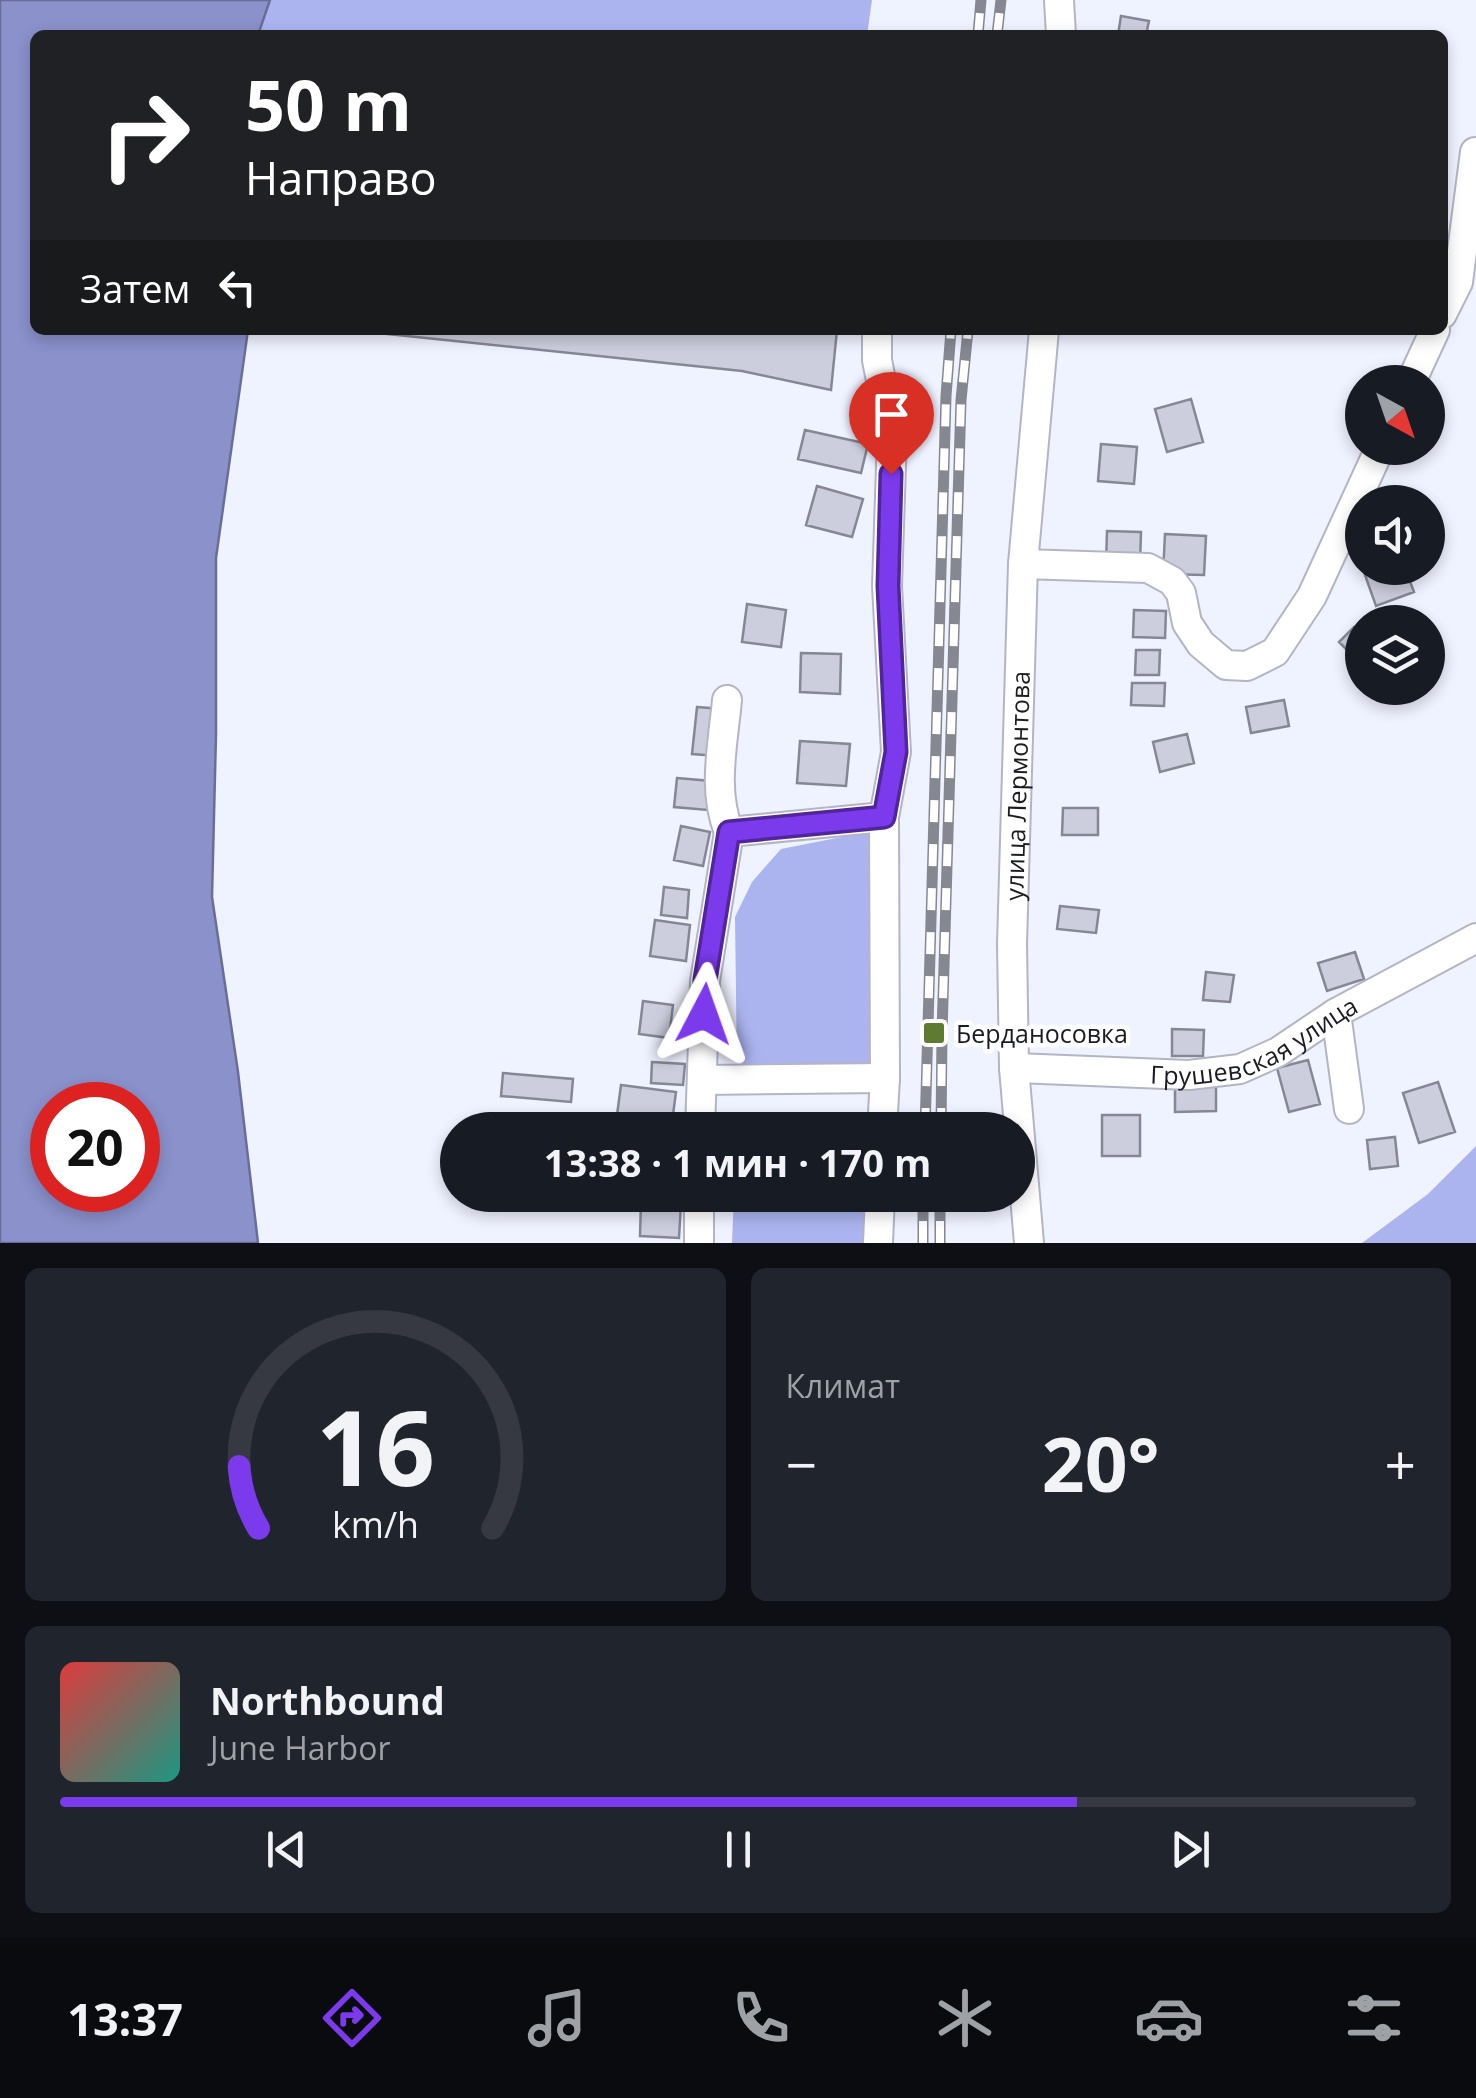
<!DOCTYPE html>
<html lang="ru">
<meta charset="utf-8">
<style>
:root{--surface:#171b24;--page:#20242c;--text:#f1f3f6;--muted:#9ea1a6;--line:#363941;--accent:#7c3aed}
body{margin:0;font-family:"Open Sans",sans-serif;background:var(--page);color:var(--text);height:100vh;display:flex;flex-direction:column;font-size:38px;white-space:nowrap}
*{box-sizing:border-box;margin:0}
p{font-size:32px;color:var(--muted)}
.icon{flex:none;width:55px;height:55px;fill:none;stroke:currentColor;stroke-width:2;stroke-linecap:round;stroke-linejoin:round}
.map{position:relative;height:1243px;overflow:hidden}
.side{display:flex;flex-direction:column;gap:25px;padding:25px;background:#0d0f14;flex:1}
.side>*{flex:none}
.top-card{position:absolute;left:30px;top:30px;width:1418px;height:305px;border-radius:15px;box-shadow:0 5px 15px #0003;background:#202124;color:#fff;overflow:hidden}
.needle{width:65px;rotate:140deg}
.buttons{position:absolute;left:1345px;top:365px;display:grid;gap:20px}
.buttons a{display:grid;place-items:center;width:100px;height:100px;border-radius:50%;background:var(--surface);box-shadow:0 5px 15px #0003;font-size:50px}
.speed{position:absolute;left:30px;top:1082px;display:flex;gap:20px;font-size:50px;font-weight:700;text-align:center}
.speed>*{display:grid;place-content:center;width:130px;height:130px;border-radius:50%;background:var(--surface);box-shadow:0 5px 15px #0003;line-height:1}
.speed .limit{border:15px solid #d22;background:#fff;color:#111}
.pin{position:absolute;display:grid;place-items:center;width:85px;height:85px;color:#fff;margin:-102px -42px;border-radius:50% 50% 50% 0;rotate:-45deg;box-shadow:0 0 10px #0007}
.pin .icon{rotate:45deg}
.me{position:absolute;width:110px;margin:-55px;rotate:4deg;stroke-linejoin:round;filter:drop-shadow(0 0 8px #0008)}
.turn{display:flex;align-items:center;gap:35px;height:210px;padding:0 50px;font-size:45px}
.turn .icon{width:130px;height:130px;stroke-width:2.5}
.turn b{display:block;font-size:70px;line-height:85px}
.then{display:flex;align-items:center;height:95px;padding:0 50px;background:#0003;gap:20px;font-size:38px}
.big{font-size:75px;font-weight:700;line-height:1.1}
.side .widget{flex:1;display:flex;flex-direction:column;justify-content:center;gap:15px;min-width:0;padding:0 35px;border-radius:15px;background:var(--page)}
.side .dial{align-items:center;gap:0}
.dial svg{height:260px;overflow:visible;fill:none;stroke:var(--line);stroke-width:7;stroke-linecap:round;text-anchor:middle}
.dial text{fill:var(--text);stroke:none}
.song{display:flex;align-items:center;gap:30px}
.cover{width:120px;height:120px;border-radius:15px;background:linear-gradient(135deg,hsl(0 70% 55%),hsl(170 70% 35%))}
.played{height:10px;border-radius:5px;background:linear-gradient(90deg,var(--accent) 75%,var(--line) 75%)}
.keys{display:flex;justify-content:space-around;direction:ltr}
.heat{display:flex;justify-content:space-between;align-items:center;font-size:55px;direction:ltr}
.side .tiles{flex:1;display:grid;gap:25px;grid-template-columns:1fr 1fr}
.widget:last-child{grid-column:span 2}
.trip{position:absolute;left:440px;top:1112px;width:595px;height:100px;border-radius:50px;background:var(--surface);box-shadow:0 5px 15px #0003;font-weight:700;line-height:100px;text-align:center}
.menu{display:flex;height:160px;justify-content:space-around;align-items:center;background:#090b0e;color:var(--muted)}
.menu .icon{width:70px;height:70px}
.menu .current{color:var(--accent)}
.menu b{font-size:45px;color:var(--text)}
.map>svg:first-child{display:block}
.forest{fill:#abb4ef}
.water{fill:#8a91cb;stroke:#696e98;stroke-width:2.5;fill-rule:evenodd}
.building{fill:#cccede;stroke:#858796;stroke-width:2.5}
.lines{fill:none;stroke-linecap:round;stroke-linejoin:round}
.minor-casing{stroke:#b3b5c4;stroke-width:32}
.minor{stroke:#fff;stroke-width:28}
.rail-casing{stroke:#868891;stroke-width:11}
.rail{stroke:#fff;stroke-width:8;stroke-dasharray:22;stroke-linecap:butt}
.route-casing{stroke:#51269a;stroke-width:25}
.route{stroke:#7c3aed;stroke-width:18}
.poi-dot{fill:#5e7b31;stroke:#fff;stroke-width:4}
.labels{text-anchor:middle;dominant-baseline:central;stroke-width:9;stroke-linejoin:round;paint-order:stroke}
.street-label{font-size:25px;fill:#1b1c21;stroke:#fff}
.poi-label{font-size:25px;fill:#1b1c21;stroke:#fff;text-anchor:start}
</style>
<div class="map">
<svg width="1476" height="1243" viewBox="0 0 1476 1243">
<rect width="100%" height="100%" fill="#eff2ff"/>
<path class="forest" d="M270,0h602l-5,35h-609z
M877,830v239l-140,-2 -2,-150 17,-35 29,-33z
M1476,1146v97h-114l66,-49z
M734,1195h148l-3,48h-147z"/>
<path class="water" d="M0,0h270l-12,35h-223v295h213l-32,228v176l-4,163 26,175 20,171h-258zM52,1105h86v85h-86z"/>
<path class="building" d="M1121,16l28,5 -3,14h-28z
M349,330h488l-6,60 -89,-19z
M1191,399l12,43 -36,10 -12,-43z
M805,430l63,14 -7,29 -63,-14z
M1101,444l36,3 -3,37 -36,-3z
M817,486l46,13 -11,38 -46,-12z
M1107,531l34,1 -1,32 -34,-1z
M1165,534l41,2 -2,39 -41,-1z
M1385,568h20l9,24 -38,14 -11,-31z
M747,604l39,6 -5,37 -39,-5z
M1134,610l32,1 -1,27 -32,-1z
M1354,627l8,9v15l-7,7 -16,-16z
M1136,650h24l-1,25h-24z
M801,653l40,1 -1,40 -40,-2z
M1132,683h33l-1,23 -33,-1z
M1284,700l5,26 -38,7 -5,-26z
M697,707l26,2 -5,47 -26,-2z
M1187,734l7,29 -34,9 -7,-30z
M800,741l50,3 -4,42 -49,-3z
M677,778l34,3 -3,29 -34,-3z
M1063,808h35v27h-36z
M681,826l29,6 -7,34 -29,-6z
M664,887l25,3 -2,28 -26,-3z
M1060,906l39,4 -3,23 -39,-4z
M655,920l35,5 -4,36 -36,-5z
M1355,952l9,27 -37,12 -9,-28z
M1206,972l28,3 -4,27 -27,-2z
M643,1001l30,4 -4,33 -30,-4z
M1172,1029l32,1 -1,26h-31z
M1308,1060l12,44 -31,8 -12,-44z
M652,1062l33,2 -2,21 -32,-2z
M503,1073l70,6 -2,23 -70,-6z
M1438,1082l17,50 -36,11 -16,-50z
M1216,1084v27l-41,1v-27z
M621,1085l55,7 -5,38h-56z
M1102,1115h38v41h-38z
M1395,1137l3,29 -28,3 -3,-29z
M641,1202l40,1 -2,35 -39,-2z"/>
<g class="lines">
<defs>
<g id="minor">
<path d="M1059,0l2,35"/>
<path d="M1442,314l16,-32 17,-130"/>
<path d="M877,330v30l15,76 -5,150 9,166 -12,65 1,261 -3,52"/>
<path d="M1411,382l24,-52"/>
<path d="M1023,564l125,4 24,13 9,12 6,30 14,21 25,21 21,1 28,-14 37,-56 68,-148"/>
<path d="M727,700c-4,44 -15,90 2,132"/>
<path d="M1336,1013l13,96"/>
<path id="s1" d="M1014,1068l175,7 51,-6 38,-17 58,-39 140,-75"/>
<path d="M702,1080l183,-2"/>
<path d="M700,1130l5,-149 24,-149 155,-15"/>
<path d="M699,1243v-48"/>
<path d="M878,1243l2,-48"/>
<path id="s2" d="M1029,1243l-15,-175 -2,-124 11,-380 21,-234"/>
</g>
</defs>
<use href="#minor" class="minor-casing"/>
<use href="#minor" class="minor"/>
<defs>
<path id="rail" d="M978,35l3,-35
M997,35l4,-35
M925,1130l21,-734 5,-66
M941,1130l1,-97 19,-633 7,-70
M923,1243v-48
M940,1243v-48"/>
</defs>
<use href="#rail" class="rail-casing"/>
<use href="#rail" class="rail"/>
</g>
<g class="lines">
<defs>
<path id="route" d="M704,1014l1,-34 24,-148 155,-15 12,-65 -8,-166 3,-112"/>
</defs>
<use href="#route" class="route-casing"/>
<use href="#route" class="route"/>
</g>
<rect class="poi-dot" x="922" y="1021" width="24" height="24" rx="5"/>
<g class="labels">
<g class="street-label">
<text stroke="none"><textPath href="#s2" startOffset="458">улица Лермонтова</textPath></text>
<text stroke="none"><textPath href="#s1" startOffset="248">Грушевская улица</textPath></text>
</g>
<g class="poi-label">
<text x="956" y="1033">Берданосовка</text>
</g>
</g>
</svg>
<div class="buttons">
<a><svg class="needle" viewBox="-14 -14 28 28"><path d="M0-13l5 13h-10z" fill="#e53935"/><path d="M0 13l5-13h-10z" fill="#9ea1a6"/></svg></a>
<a><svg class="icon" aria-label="sound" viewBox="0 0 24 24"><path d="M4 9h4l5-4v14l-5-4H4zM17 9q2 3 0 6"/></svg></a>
<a><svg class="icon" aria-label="layers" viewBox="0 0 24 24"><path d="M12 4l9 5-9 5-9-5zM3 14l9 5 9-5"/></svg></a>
</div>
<div class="speed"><div class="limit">20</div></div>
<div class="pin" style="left:891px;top:474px;background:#d93025"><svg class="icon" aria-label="arrive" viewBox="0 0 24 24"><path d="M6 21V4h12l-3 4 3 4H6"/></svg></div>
<svg class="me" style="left:704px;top:1014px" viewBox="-20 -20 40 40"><path d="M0-17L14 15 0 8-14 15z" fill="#7c3aed" stroke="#fff" stroke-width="4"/></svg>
<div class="trip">13:38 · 1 мин · 170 m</div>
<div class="top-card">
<div class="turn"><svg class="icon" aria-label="right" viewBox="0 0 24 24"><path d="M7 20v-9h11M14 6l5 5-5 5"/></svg><div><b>50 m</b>Направо</div></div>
<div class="then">Затем<svg class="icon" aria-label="left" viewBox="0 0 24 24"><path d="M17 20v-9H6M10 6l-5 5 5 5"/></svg></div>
</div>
</div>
<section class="side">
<div class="tiles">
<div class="widget dial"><svg viewBox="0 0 100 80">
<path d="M14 69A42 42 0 1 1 86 69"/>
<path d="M14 69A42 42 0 0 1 8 50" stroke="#7c3aed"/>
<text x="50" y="56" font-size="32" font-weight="700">16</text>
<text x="50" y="72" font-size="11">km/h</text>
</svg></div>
<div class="widget"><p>Климат</p>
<div class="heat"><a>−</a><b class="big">20°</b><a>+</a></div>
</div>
<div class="widget">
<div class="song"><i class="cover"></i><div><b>Northbound</b><p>June Harbor</p></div></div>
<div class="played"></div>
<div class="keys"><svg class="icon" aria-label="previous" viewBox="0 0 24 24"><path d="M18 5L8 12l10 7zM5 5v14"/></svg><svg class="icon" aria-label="pause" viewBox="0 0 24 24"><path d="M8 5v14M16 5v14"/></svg><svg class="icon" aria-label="next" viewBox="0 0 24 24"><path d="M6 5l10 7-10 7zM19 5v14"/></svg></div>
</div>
</div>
</section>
<nav class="menu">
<b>13:37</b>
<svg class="icon current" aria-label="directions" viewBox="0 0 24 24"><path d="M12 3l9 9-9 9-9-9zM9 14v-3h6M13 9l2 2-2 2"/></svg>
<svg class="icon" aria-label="music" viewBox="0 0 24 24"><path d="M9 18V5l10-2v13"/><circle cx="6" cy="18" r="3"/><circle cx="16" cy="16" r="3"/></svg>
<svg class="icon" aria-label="phone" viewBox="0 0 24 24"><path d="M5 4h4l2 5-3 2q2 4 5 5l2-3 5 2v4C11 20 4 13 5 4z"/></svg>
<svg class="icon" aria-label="climate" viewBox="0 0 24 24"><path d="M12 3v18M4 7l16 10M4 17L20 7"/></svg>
<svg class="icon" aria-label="car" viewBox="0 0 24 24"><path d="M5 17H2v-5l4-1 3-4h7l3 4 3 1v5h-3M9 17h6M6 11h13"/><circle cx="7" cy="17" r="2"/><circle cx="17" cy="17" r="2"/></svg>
<svg class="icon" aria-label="filters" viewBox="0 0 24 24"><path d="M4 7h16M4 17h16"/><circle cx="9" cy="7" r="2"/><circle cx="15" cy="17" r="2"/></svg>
</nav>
